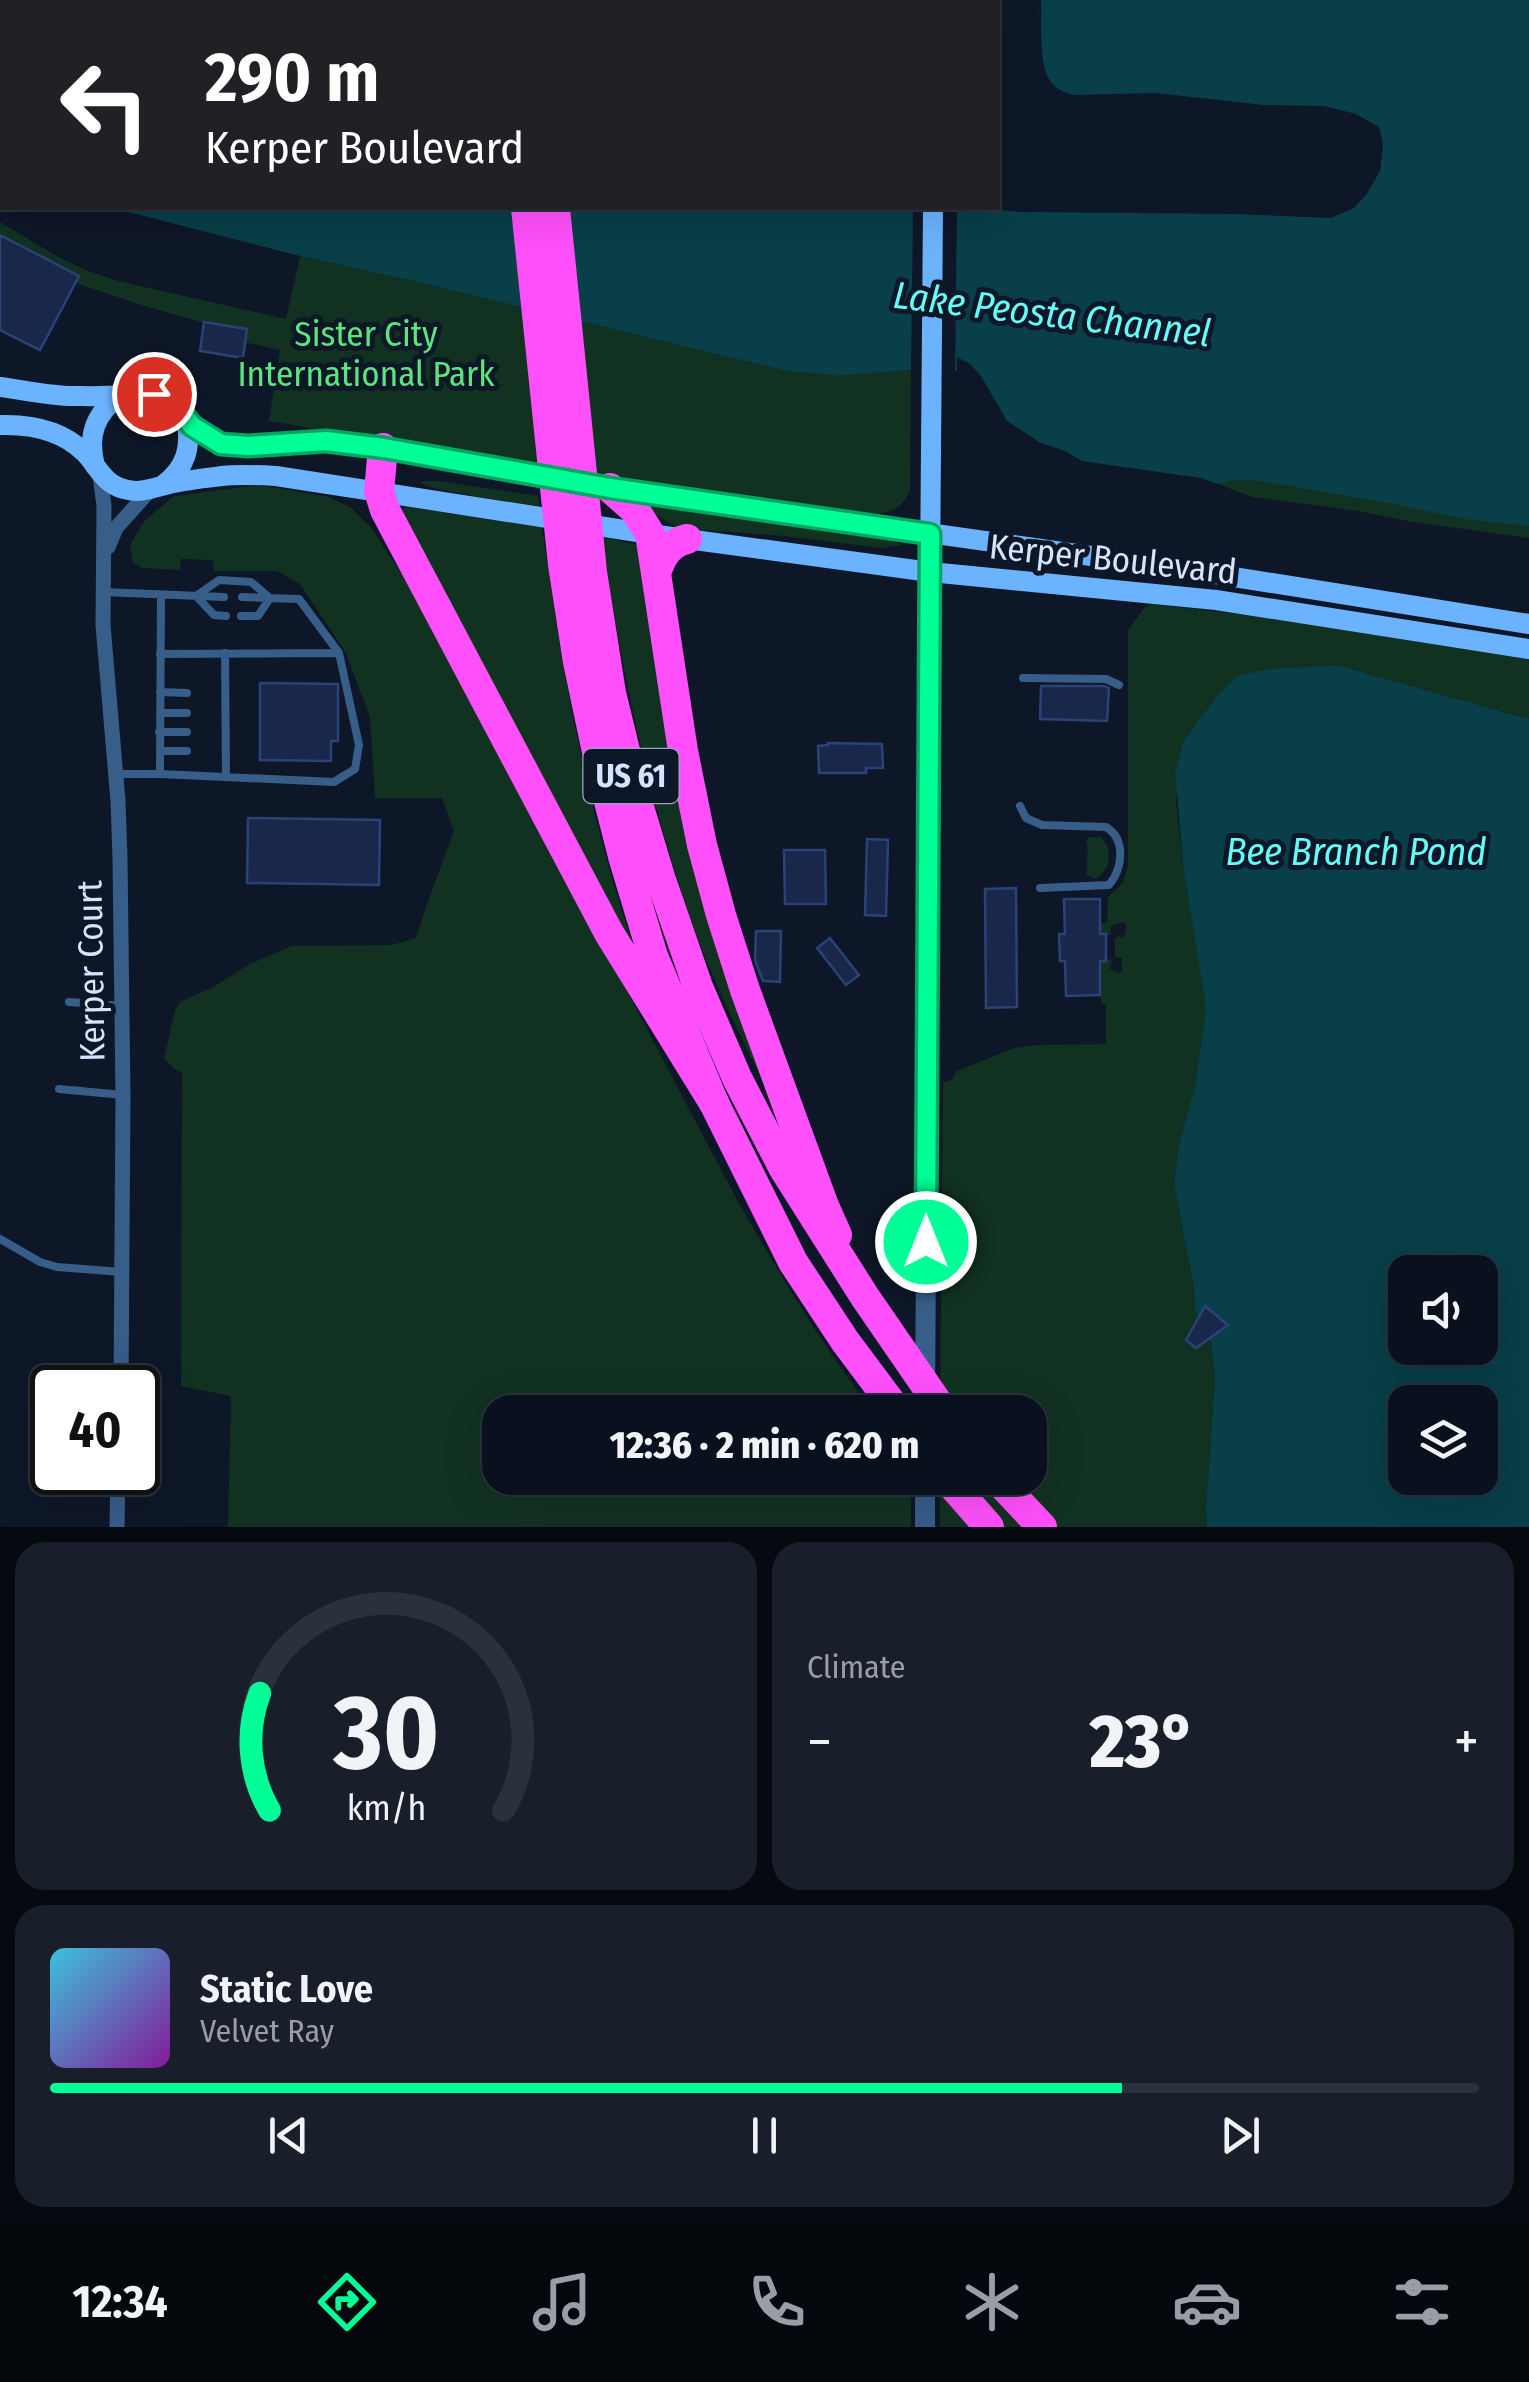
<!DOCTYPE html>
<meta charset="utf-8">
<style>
:root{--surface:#0a111e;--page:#181f2b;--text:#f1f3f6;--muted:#999da4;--line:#2a313c;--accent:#01ff98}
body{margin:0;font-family:"Fira Sans Condensed",sans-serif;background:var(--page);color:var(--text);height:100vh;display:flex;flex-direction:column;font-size:38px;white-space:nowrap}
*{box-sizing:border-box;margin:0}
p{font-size:32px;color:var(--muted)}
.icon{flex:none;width:55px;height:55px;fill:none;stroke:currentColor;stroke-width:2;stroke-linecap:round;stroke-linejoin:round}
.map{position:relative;height:1527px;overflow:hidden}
.sheet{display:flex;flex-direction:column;gap:15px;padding:15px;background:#060910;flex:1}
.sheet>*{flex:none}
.banner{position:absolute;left:0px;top:0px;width:1000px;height:210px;box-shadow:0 10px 40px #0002,0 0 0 2px var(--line);background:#202124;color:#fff;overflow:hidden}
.controls{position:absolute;left:1388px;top:1255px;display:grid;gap:20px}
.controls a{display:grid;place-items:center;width:110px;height:110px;border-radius:20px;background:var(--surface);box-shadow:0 10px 40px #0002,0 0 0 2px var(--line);font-size:50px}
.speed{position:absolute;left:30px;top:1365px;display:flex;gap:20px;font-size:50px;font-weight:700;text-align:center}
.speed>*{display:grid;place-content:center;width:130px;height:130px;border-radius:50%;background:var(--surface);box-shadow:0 10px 40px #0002,0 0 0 2px var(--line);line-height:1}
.speed .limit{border:5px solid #111;border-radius:15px;background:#fff;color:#111}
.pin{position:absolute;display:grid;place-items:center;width:85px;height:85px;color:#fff;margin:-42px;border:5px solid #fff;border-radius:50%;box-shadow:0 2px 10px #0007}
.me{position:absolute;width:110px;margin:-55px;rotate:0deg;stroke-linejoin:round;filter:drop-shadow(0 0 8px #0008)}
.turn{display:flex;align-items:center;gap:35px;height:210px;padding:0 40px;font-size:45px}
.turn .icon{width:130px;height:130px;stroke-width:2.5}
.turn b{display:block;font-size:70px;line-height:85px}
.big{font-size:75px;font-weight:800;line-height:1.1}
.sheet .widget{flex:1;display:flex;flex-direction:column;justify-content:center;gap:15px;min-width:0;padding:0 35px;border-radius:30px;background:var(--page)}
.sheet .dial{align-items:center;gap:0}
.dial svg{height:260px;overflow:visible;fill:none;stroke:var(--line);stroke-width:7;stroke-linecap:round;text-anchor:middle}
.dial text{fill:var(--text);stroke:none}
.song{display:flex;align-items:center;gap:30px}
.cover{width:120px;height:120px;border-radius:15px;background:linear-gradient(135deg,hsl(190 70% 55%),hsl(290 70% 35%))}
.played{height:10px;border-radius:5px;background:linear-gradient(90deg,var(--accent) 75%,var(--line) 75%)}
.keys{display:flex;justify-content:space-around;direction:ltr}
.heat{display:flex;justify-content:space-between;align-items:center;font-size:55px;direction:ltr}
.sheet .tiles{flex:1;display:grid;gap:15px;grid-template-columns:1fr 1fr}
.widget:last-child{grid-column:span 2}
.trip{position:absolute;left:482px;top:1395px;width:565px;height:100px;border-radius:30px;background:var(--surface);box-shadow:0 10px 40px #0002,0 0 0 2px var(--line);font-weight:800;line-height:100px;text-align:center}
.tab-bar{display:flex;height:160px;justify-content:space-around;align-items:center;background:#04070c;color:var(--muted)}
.tab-bar .icon{width:70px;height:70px}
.tab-bar .current{color:var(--accent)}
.tab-bar b{font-size:45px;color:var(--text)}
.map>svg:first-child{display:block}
.green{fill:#113220}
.water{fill:#083f48;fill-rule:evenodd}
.pier{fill:#0e1728}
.building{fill:#19284a;stroke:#2a4277;stroke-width:2.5}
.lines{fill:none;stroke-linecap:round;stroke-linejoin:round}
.service{stroke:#375d89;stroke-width:8}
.minor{stroke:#375d89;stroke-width:15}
.tertiary{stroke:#375d89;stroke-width:20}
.secondary{stroke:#6cb3ff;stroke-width:20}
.motorway{stroke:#ff50fc;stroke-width:30}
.motorway-bridge{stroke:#ff50fc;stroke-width:30}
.route-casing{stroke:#01a663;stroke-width:25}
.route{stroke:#01ff98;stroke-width:18}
.labels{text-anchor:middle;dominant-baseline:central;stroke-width:10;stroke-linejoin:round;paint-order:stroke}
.shield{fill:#0e1728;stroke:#99a7be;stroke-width:2.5}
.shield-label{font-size:32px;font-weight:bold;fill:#d5e5ff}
.park-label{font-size:35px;fill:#5ae67d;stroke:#0e1728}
.street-label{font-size:35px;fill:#d5e5ff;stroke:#0e1728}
.water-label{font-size:38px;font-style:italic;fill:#63fff9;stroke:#0e1728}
</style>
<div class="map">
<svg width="1529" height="1527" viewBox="0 0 1529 1527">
<rect width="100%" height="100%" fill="#0e1728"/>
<path class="green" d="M0,222l58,35 30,14 30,10 168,38 14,-63 117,26 370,89 52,5 72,-6 -1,121c-10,19 -16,20 -36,24l-136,-18 -469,-76 11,-71 -36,-8v-8l-96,-27 -72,-24 -76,-40z
M1230,473l299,44v21l-116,-16 -55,-11 -105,-14 -52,-19z
M423,481h15l100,15 2,12 -104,-19 -16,-6z
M260,485l69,12 21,10 20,19 58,88 309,586c42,73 85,145 136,212h-373v66h411v49h-683l3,-131 -50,-10 1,-314 -5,-1 -13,-12 11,-49 5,-8 33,-15 37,-23 42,-18 100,-1 24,-7 11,-34 27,-73 -12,-33h-67l-5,-81 -24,-64 -46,-69 -23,-13h-63l-1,-11 -32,-1 -1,11 -37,-2 -10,-5 -3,-17 14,-25 30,-25z
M651,503l230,33 21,9 -20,3 -98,-12 -105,-8 -31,-18z
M408,507l134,20c20,147 47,293 96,433l-146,-280 -89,-163 -1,-8z
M602,537l35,8 138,559c-34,-65 -67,-132 -90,-202 -40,-119 -65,-241 -83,-365z
M1151,604l147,17 231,37v61l-192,-54 -70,4 -50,27 -34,46 -7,59 8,71 22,136 -10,73 -18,68 -4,35 20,104 1,23 10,-5 10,72 -9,130 1,19h-267v-49h90v-66h-90l3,-330 9,-2 5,-9 57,-23 23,-3 69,-1v-40l-5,-1 -1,-42 10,-2 2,2 -2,8 9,4 3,-2v-13l-7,-1v-18l3,-3 5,2 3,-6v-8l-4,-2 -11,4 -1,9 -10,-1v-11h7l1,-26 14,-13 6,-18v-236l16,-22z
M1089,837h12c13,13 9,33 -5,42l-9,-4c-2,-12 3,-22 -1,-34z"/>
<path class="water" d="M0,0h722l3,2h-723v152l-2,-2z
M1041,0h488v526l-65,-7 -65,-14 -137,-24 -27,-1 -26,6 -108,-10 -88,-32 -28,-46 -28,-27 -46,-1 -72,6 -52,-5 -370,-89 -117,-26 -187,-48h871l36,4 215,2 96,4 23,-10 12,-13 14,-24 3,-27 -4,-17 -23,-13 -32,-8 -60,-1 -109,-12 -83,2c-8,-3 -16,-6 -21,-13 -13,-16 -9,-61 -10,-82z
M1337,665l192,54v808h-322l-1,-19 9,-130 -5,-40 -15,-27 -1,-23 -20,-104 4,-35 18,-68 10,-73 -22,-136 -9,-99 8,-31 34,-46 21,-20 29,-7zM1405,1272h75v76h-75zM1405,1402h75v76h-75z"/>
<path class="pier" d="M913,208h44l-2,168 -44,-1z
M957,357l13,7 11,12 26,45 32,21 26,9 17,10 119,17 25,9 -18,4 -108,-10 -39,-11 -50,-22 -15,-11 -15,-36 -18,-23 -6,-2z"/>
<path class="building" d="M0,235l79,41 -39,74 -40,-20z
M204,322l43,7 -4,29 -43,-7z
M260,683l78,1v57h-7v20l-71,-1z
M1041,686h63l5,2 -2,33 -67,-2z
M828,743l54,1 1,24h-17v5h-47l-1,-27 10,-1z
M248,818l132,2 -1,65 -132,-2z
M867,839l21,1 -2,76 -21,-1z
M784,850h41l1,54h-41z
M1016,888l1,119 -31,1 -1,-119z
M1064,899h36v35h6v27h-6v34l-34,1 -1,-35h-5l-1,-27h6z
M756,931h25l-1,51 -17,-1 -8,-21z
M830,938l29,37 -13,10 -29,-37z
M1205,1306l23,19 -32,23 -10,-8z"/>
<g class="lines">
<path class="service" d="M103,592l121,5
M226,616l-12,-1 -18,-19 23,-16 32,2 19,16 -12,18h-17
M225,653l1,123
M160,654l179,-1
M1023,678l83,1 13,6
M160,692l27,1
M160,713h27
M159,732h28
M160,751h27
M115,774h45l174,8 21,-13 4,-24 -20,-92 -40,-54 -57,-2
M160,774l1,-179
M1020,806l6,12 16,7 64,2c20,12 17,41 3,58l-69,3
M69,1002l53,4
M59,1089l64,6
M0,1239l40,23 17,5 65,5"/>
<path class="minor" d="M100,475l4,31 -1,119 15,176 2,57 3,237 -2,293
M108,547l8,-19 34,-38
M117,1527l1,-55"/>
<path class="tertiary" d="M925,1412l5,-840
M925,1478v49"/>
<path class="secondary" d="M918,0v2
M0,387c22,3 45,8 68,9 17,0 36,1 53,-1 11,-1 19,-4 30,-2 34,8 40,47 81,53 32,4 65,-8 98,-5 78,8 156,25 233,38
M0,425c32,-1 62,5 85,28 13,14 19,31 39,36 16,5 29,-1 45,-5 17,-4 36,-6 53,-8 18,-2 36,-1 54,0l374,58 280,38 286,28 313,49
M95,466c-8,-31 0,-52 25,-71
M163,485c23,-17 29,-38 23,-66
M611,488l579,82 339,54
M930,572l3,-364"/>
<path class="motorway" d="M504,0v2
M532,0l1,2
M383,448l-4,43 6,19 224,423 105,170 79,159 52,79 53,71
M610,488l25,22 15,24 33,217 19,94 19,70 24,75 79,216 13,29
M656,573c6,-17 13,-30 31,-34
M946,1478l43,49
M996,1478l46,49"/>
<path class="motorway-bridge" d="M526,208l37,357 15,97 22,104 24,94 29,96 61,147
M555,208l37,364 19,121 27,111 23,76 37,107 39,91 47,91 81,128 79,115"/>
</g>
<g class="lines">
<defs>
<path id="route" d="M154,394l25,15 13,17 29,18 27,2 78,-5 58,7 226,40 320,46 -4,708"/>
</defs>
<use href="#route" class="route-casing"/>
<use href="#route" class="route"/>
</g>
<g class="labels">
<rect class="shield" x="583.5" y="749" width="95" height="54" rx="8"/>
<g class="shield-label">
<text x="631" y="776">US 61</text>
</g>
<g class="park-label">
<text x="366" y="334">Sister City<tspan x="366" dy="40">International Park</tspan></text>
</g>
<g class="street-label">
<text transform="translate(1113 559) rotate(6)">Kerper Boulevard</text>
<text transform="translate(91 971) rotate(-91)">Kerper Court</text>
</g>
<g class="water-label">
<text transform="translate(1052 314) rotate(7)">Lake Peosta Channel</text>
<text x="1356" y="852">Bee Branch Pond</text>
</g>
</g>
</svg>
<div class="controls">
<a><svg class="icon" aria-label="sound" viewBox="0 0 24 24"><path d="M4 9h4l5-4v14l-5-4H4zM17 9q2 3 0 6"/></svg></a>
<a><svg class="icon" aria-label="layers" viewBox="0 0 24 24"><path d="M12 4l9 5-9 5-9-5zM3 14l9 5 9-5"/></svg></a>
</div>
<div class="speed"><div class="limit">40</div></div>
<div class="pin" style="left:154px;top:394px;background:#d93025"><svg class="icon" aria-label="arrive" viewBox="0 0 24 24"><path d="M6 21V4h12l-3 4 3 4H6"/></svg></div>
<svg class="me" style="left:926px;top:1242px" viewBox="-20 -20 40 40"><circle r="17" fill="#01ff98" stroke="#fff" stroke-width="3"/><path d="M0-11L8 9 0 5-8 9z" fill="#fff"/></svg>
<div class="trip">12:36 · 2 min · 620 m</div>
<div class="banner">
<div class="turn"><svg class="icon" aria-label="left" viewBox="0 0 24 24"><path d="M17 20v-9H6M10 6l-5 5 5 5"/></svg><div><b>290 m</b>Kerper Boulevard</div></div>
</div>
</div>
<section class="sheet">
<div class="tiles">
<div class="widget dial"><svg viewBox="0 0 100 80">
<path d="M14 69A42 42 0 1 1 86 69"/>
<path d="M14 69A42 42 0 0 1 11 33" stroke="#01ff98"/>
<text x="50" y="56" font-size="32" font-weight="700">30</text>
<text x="50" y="72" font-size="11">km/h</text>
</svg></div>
<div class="widget"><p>Climate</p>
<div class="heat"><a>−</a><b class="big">23°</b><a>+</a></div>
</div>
<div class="widget">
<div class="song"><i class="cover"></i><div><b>Static Love</b><p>Velvet Ray</p></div></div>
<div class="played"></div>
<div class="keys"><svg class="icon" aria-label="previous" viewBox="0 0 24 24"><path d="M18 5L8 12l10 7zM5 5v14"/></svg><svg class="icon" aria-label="pause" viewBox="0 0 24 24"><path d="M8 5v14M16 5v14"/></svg><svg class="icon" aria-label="next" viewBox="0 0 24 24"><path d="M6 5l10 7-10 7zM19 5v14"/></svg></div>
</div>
</div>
</section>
<nav class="tab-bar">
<b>12:34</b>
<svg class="icon current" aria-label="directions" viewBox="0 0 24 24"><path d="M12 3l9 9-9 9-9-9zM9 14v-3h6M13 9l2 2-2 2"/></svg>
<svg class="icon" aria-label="music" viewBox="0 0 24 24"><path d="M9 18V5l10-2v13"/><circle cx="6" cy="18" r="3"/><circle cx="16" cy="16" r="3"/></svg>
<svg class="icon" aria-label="phone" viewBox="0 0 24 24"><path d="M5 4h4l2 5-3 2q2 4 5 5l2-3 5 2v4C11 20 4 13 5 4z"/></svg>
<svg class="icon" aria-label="climate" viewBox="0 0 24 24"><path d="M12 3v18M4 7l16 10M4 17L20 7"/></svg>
<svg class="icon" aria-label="car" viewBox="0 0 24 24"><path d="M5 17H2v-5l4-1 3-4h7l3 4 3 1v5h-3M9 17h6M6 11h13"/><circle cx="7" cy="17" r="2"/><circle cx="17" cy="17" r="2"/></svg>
<svg class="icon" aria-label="filters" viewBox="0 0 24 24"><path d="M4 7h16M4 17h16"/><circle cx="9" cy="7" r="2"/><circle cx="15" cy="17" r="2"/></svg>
</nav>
